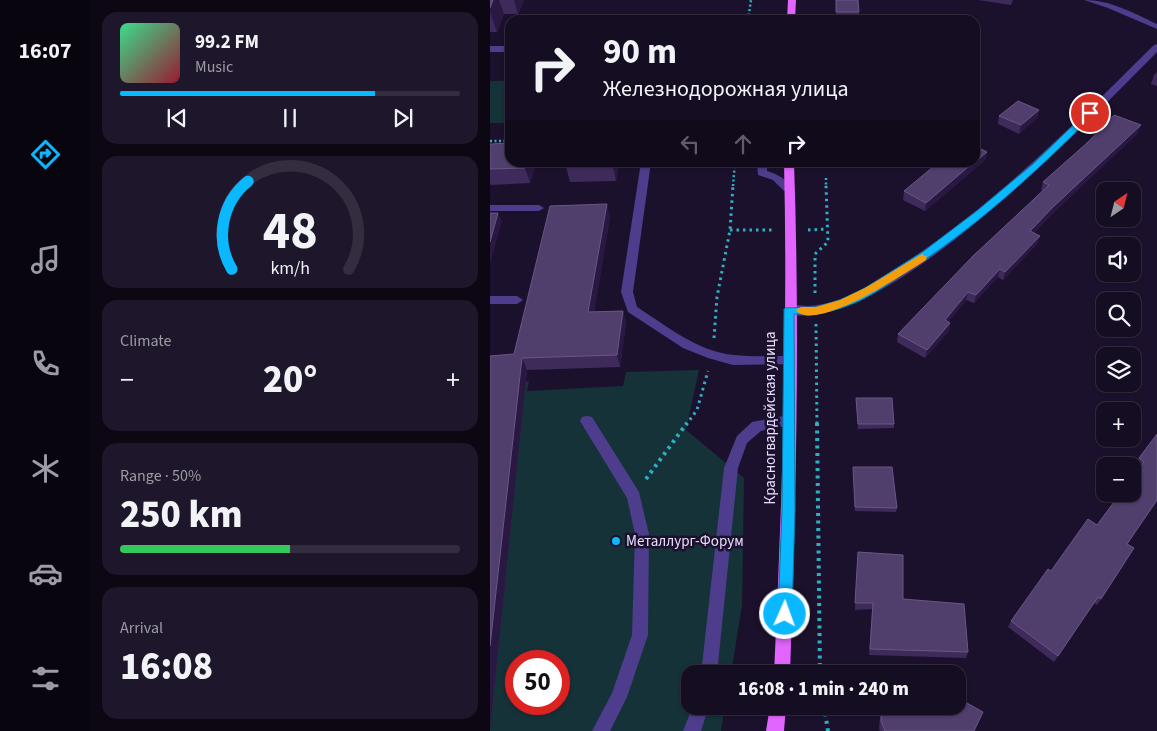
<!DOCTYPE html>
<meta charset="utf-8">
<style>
:root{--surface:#150d22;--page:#1e162a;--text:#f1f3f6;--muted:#9d9ca5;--line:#342d40;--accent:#0ab8ff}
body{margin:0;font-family:"Source Sans 3",sans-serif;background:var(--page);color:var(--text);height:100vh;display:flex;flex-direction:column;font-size:19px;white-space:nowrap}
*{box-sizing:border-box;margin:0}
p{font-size:16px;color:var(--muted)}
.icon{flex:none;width:28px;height:28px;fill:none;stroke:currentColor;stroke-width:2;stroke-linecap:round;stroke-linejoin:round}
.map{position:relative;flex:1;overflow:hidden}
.details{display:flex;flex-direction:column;gap:12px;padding:12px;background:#0c0713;width:400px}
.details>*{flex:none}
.hud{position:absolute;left:15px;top:15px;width:475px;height:152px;border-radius:15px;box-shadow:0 1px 4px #0004,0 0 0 1px var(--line);background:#150d22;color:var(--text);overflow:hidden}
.needle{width:32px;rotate:35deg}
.controls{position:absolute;left:606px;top:182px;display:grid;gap:10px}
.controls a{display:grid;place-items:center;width:45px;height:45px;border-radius:10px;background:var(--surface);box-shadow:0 1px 4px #0004,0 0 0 1px var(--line);font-size:25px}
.speed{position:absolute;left:15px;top:650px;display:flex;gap:10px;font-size:25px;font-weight:700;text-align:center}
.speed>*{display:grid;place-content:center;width:65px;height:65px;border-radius:50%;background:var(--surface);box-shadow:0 1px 4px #0004,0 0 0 1px var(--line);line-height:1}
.speed .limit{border:8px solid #d22;background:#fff;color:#111}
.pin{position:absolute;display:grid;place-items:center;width:42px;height:42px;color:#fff;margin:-21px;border:2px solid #fff;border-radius:50%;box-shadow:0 1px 5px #0007}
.me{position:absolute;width:55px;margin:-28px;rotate:2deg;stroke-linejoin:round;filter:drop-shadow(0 0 4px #0008)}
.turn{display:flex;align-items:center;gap:18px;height:105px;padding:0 15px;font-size:22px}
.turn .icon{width:65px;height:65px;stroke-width:2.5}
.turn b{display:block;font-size:35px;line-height:42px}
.lanes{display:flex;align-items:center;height:48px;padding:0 15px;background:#0003;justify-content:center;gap:25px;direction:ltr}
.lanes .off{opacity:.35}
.big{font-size:38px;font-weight:800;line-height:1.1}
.details .widget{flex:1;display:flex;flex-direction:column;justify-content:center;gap:8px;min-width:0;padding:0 18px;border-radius:15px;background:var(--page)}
.details .dial{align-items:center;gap:0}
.dial svg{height:130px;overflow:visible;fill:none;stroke:var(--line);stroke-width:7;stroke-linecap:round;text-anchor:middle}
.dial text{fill:var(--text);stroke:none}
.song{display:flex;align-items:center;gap:15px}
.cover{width:60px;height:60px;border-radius:8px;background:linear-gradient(135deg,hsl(150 70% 55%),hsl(350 70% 35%))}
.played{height:5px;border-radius:2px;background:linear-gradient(90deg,var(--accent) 75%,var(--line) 75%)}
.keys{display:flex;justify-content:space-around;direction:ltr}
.heat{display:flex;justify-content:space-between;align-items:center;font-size:28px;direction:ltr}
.charge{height:8px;border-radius:4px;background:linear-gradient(90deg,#34c759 50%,var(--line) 0)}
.trip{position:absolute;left:191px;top:665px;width:285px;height:50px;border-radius:15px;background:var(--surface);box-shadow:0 1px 4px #0004,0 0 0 1px var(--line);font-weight:800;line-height:50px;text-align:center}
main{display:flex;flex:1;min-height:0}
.dock{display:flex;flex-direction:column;width:90px;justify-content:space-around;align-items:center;background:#08050e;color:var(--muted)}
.dock .icon{width:35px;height:35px}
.dock .current{color:var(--accent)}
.dock b{font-size:22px;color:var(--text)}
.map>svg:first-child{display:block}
.green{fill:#143238;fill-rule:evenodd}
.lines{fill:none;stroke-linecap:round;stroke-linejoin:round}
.path-far2{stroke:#2fafc2;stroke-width:2.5;stroke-dasharray:2 2.5;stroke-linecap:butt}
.path-far1{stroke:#2fafc2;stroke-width:3;stroke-dasharray:2.5 4;stroke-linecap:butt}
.path{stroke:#2fafc2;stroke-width:4;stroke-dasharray:3 4.5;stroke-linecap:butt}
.minor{fill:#4e3c8d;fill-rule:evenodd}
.major{fill:#e365ff;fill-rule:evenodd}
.wall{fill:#3e2b5b}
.shaded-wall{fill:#291841}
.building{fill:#503e6d;stroke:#685784}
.route{fill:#0ab8ff;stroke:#0678a6}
.slow{fill:#f59e0b}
.poi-dot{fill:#0ab8ff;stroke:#1c112d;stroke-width:2}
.labels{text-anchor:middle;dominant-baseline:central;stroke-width:5;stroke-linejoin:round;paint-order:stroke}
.street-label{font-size:15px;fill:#e8deff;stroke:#1c112d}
.poi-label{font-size:15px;fill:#e8deff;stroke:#1c112d;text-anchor:start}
</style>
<main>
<nav class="dock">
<b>16:07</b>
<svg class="icon current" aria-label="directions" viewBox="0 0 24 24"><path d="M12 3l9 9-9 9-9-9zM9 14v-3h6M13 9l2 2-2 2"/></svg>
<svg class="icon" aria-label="music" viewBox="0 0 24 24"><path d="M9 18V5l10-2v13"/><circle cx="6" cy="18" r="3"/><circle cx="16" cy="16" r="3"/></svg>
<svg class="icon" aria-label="phone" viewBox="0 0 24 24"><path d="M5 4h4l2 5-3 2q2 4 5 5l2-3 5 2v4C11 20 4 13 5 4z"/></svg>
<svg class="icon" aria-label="climate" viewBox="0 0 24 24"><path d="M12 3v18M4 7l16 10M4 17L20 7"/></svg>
<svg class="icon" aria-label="car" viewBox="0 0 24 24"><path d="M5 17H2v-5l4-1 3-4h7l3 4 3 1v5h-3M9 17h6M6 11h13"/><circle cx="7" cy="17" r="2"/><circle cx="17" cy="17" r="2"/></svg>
<svg class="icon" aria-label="filters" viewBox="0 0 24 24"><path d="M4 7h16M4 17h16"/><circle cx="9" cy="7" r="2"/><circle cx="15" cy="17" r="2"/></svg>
</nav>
<section class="details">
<div class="widget">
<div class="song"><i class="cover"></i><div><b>99.2 FM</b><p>Music</p></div></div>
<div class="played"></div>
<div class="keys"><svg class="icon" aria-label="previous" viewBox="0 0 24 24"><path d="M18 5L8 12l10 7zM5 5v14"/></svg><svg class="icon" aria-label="pause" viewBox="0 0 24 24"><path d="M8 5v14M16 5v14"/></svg><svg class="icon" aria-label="next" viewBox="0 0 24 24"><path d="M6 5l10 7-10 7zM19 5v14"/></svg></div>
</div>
<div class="widget dial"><svg viewBox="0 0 100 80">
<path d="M14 69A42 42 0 1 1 86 69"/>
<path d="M14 69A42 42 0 0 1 24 15" stroke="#0ab8ff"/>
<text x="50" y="56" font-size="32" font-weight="700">48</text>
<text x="50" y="72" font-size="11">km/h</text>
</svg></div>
<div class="widget"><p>Climate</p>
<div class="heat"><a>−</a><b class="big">20°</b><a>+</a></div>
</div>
<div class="widget"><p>Range · 50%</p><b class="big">250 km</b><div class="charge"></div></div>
<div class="widget"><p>Arrival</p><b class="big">16:08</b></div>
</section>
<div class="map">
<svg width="667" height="731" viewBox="0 0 667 731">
<rect width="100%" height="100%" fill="#1c112d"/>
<path class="green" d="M0,81h20v42h-20z
M209,370l-13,60 58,48 -2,127 -11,69h-41v32h35l-4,25h-231v-346l39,-4 -2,10 96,-5 3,-14zM26,661h43v43h-43z"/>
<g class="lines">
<path class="path-far2" d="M258,20l3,-20
M0,141h20
M336,178v8
M243,186l2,-24"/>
<path class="path-far1" d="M240,230h44
M318,230l18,-1
M325,293v-39l13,-12 -2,-57
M326,324l1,101
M224,338l3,-41 13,-67 3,-45
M196,425l11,-15 11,-39"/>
<path class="path" d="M327,423l3,251
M156,479l41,-56
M334,706l4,25"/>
<path class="minor" d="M594,0c27,0 49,13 73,24v5l-49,-21z
M667,44v8c-64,64 -277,290 -372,261l-2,-3c5,-7 17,-4 25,-4 33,-2 59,-19 86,-36 98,-62 178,-144 260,-225z
M0,46h20v6h-20z
M151,162h10l-18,130 4,15c30,19 61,45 97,48 18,2 37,1 55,1l4,2 2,3 -2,3 -60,1 -25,-7 -25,-10 -55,-36 -7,-20z
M267,162h10v9c12,4 19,8 26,18l-1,2h-8l-11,-11 -15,-5z
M0,205h49l5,3 -5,3h-49z
M0,296h27l6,4 -6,4h-27z
M299,415l5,1 2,4 -2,4 -33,7 -14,12 -9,25 -21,206h-16l23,-206 13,-32 15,-14z
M97,416l5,1 47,75 10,42 -1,101 -21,62 -17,34h-18l20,-38 20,-58 3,-101 -8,-36 -47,-77 2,-4z
M203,706h16l-8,25h-18z"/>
<path class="major" d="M298,0h8l-1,20h-8z
M294,162h10c6,171 2,342 -4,512h-16c8,-170 14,-341 10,-512z
M280,706h16l-2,25h-18z"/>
</g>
<path class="wall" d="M0,0h34l-6,14h-14l-7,18h-7z
M346,0l23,12v8h-23z
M488,0h35l-2,5z
M667,72v14l-6,-2 3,-9z
M549,110l-2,8 -18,16 -21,-10 1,-8z
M648,133l-87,82 -17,18 4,10 -35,37 -5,-3 -24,26 -8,-3 -18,22 2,1 -1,8 -24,27 -28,-16 1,-8 145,-143 -2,-1 2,-8z
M0,144l46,18 -6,21 -40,2z
M497,152l-2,8 -60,51 -22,-11 1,-9z
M129,162l-3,19 -46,1 -4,-15z
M120,217l-16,95 29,-1 3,12 -6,44 -93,3 -37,360 24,-376z
M366,398l38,26v4l-36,1z
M667,434v67l-30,43 7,4 -37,57 -3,-2 -40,59 -46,-35 3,-6 40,-50 46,-46 42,-56 -4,-3 4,-8z
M363,471l44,37 -1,4 -41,-1z
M368,552l45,47 65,53 -2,6 -97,-3 3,-46 -17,1z
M391,706h77l16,25h-94l-1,-2z"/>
<path class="shaded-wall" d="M3,0h6l5,14 -7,18 -7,-20v-4z
M24,0h10l-6,14z
M549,110l-2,8 -18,16 2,-9z
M651,125l-3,8 -87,82 -23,24 2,-8 23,-24z
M497,152l-2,8 -60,51 1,-8 48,-41h1z
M36,162h10l-6,21 -5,-15z
M123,162h6l-3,19 -3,-15z
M117,204l3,13 -18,107 -4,-12z
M8,213l4,8 -12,43v-22z
M550,236l-2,7 -35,37 2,-8z
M510,269l-2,8 -24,26 2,-8z
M478,292l-2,8 -23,28 2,-8z
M133,311l3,12 -6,44 -3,-12z
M460,323l-1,8 -24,27 2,-8z
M32,358l5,12 -37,360v-84z"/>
<path class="building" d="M0,0h3l-3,8z
M346,0h22l1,12h-23z
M528,101l21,9 -18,15 -22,-9z
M624,115l27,10 -88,82 -23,24 10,5 -35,36 -5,-3 -24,26 -8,-3 -23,28 5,3 -23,27 -29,-16 75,-78 76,-71 -6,-3 44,-39z
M20,143v19h16l-1,6 -35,1v-25z
M485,146l12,6 -12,10z
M77,162h46v4l-47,1z
M449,162h35l-48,41 -22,-12z
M117,204l-19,108 35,-1 -6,44 -95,3 -32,288v-290l24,-2 36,-148z
M0,213h8l-8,29z
M366,398h36l2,26h-36z
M667,434v66l-30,44 7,4 -33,51 -3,-2 -40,59 -47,-35 37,-52 3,2 37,-52 9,6 23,-31h12v-17l12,-15 -5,-4z
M363,467h39l5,41 -42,-1z
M368,552l45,3v44l61,5 4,48 -98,-3 3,-46h-18z
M468,698l25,14 -9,19h-89l-4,-10 1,-15h76z"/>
<path class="route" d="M600,111l3,1v3c-59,59 -120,115 -190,159 -18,12 -36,25 -56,32 -17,7 -35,8 -53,8l1,196 -3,104 -2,5 -5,2 -5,-2 -2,-5 4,-104 2,-200 1,-2 31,-1 24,-7 25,-12 59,-37 54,-41 55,-46 54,-52z"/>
<path class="slow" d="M432,254l5,3 -1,3c-19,12 -112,74 -130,50l5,-3h15l24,-7 25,-12z"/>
<circle class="poi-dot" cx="126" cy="541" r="5"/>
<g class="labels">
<g class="street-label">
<text transform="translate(280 418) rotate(-90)">Красногвардейская улица</text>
</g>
<g class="poi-label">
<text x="136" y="541">Металлург-Форум</text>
</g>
</g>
</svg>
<div class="controls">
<a><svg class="needle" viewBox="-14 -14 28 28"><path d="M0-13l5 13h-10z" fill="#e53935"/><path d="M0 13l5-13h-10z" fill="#9d9ca5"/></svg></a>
<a><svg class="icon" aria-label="sound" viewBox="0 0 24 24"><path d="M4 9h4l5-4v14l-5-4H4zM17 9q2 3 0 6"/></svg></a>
<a><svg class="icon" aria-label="search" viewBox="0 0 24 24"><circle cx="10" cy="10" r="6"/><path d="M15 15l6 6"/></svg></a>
<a><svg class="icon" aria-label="layers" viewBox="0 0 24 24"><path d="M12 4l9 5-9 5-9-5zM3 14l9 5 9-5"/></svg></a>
<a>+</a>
<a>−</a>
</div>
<div class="speed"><div class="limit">50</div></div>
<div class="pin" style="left:600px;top:113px;background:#d93025"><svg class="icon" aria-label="arrive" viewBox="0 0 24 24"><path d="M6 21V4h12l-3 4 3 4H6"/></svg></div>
<svg class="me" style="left:295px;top:614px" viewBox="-20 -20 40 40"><circle r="17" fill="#0ab8ff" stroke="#fff" stroke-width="3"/><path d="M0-11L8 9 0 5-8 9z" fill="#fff"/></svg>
<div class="trip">16:08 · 1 min · 240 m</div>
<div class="hud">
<div class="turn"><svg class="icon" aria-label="right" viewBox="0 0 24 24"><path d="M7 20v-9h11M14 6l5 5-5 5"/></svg><div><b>90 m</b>Железнодорожная улица</div></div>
<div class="lanes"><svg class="icon off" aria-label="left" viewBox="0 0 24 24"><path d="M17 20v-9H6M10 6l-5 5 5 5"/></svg><svg class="icon off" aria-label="ahead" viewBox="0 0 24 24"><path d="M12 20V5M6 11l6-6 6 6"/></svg><svg class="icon" aria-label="right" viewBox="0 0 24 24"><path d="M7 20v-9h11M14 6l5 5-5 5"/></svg></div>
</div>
</div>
</main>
